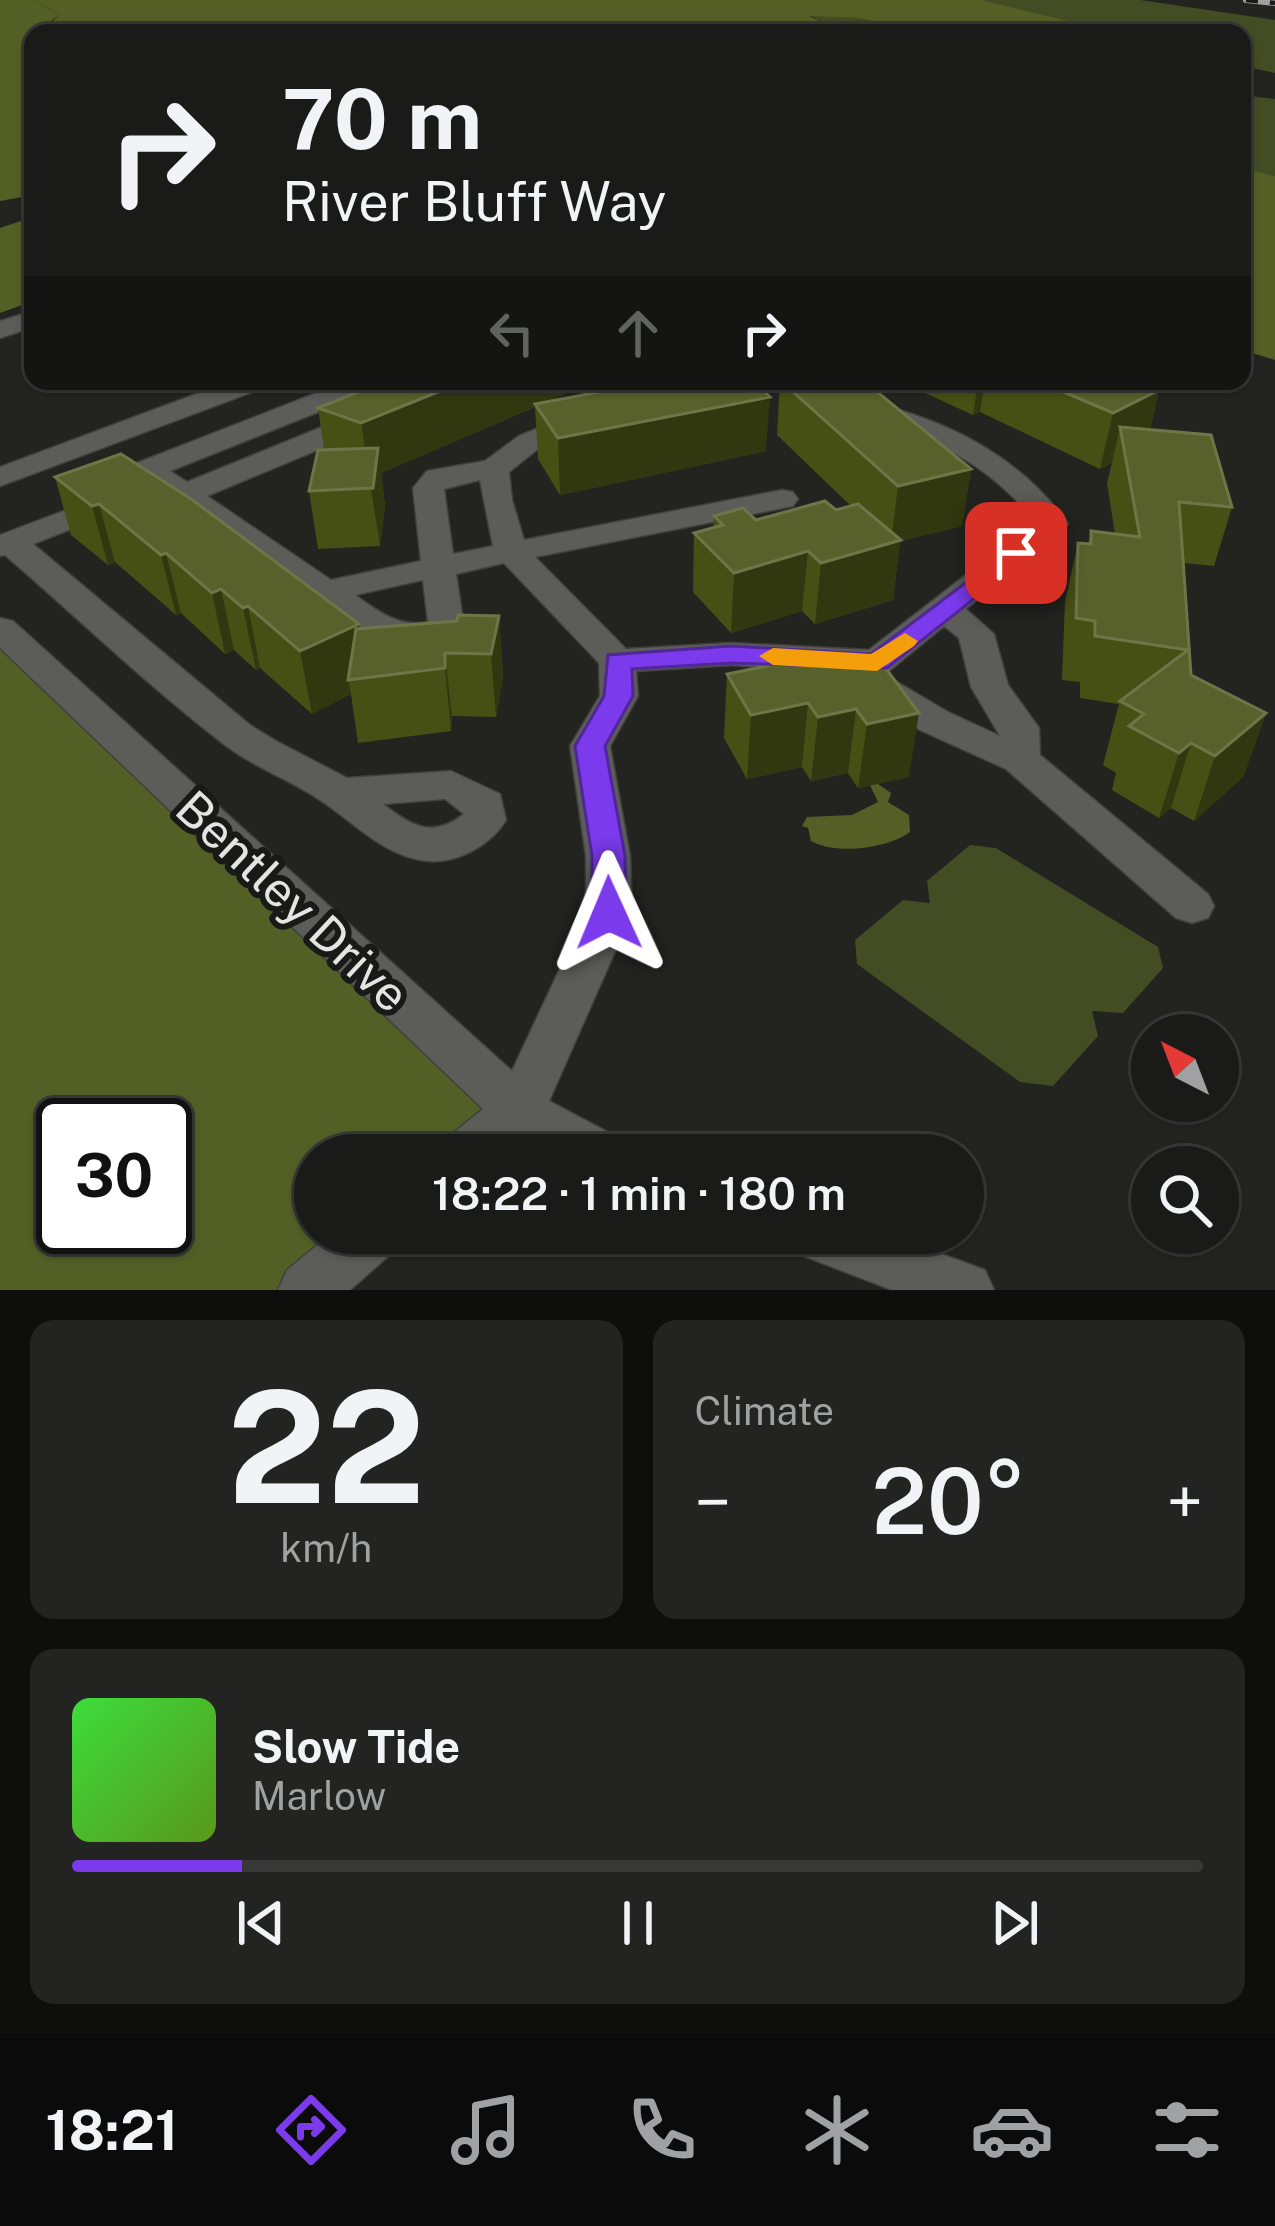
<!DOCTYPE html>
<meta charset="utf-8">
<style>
:root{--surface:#1a1b18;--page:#232421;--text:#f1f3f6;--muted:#9fa1a2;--line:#383937;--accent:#7c3aed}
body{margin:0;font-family:"Public Sans",sans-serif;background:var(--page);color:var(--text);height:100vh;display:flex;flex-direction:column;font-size:45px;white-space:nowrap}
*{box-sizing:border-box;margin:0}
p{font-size:39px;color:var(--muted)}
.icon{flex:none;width:66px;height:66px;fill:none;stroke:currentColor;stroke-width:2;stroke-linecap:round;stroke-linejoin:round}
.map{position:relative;height:1290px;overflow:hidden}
.panel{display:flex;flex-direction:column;gap:30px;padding:30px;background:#0e0f0d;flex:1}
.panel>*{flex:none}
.banner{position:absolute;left:24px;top:24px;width:1227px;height:366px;border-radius:24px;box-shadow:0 3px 9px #0004,0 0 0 3px var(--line);background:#1a1b18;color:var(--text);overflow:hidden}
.needle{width:78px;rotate:318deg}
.fabs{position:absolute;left:1131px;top:1014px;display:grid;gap:24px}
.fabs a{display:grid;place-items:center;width:108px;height:108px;border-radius:50%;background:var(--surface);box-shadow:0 3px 9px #0004,0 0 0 3px var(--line);font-size:60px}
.speed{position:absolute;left:36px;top:1098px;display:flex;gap:24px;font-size:60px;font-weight:700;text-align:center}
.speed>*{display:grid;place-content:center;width:156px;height:156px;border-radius:50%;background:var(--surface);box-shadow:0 3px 9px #0004,0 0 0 3px var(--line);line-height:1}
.speed .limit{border:6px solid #111;border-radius:18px;background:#fff;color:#111}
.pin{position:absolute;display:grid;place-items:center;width:102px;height:102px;color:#fff;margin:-51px;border-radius:24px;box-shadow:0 6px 18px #0006}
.me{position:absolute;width:132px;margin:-66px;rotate:359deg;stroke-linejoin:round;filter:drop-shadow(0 0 9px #0008)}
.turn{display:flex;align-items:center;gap:42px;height:252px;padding:0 60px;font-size:54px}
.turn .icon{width:156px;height:156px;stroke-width:2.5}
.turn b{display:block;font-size:84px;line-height:102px}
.lanes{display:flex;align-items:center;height:114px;padding:0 60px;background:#0003;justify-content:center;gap:60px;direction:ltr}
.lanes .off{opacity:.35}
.big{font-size:90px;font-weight:600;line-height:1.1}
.panel .widget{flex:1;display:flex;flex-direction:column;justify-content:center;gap:18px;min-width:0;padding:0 42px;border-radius:24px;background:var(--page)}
.panel .dial{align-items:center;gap:0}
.dial b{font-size:156px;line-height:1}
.song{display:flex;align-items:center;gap:36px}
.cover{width:144px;height:144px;border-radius:18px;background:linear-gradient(135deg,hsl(120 70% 55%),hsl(90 70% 35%))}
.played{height:12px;border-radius:6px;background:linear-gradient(90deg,var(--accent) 15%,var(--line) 15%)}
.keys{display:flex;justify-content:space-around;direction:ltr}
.heat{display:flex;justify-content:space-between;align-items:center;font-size:66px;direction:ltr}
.panel .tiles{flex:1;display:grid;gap:30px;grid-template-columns:1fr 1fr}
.widget:last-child{grid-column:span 2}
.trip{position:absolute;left:294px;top:1134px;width:690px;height:120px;border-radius:60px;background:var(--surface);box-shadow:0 3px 9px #0004,0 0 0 3px var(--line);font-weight:600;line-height:120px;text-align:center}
.dock{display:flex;height:192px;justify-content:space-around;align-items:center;background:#0a0b0a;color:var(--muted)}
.dock .icon{width:84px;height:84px}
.dock .selected{color:var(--accent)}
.dock b{font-size:54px;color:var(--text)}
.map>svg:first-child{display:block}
.green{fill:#444c24}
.forest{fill:#545f26;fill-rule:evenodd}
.water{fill:#545e25}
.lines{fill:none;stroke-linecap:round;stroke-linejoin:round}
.minor-casing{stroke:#40413e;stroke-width:3}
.minor{fill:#5c5d59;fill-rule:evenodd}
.rail-casing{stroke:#a1a29f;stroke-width:6}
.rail{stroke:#191a17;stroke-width:4.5;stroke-dasharray:12;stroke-linecap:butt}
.wall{fill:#475014}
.shaded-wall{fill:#313810}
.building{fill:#58602b;stroke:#6e7547;stroke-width:3}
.route{fill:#7c3aed;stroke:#51269a;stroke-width:3}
.slow{fill:#f59e0b}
.labels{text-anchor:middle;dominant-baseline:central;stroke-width:12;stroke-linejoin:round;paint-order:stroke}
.near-street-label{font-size:48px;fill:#e4e5e2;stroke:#191a17}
</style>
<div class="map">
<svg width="1275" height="1290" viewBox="0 0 1275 1290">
<rect width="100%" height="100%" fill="#232420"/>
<path class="green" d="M971,0h169l135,20v53l-33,-7v-33h-123l-134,-32 -79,25 26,7h-85l-39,-18 51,3z
M1242,95l33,4v77l-33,-9z
M970,845l26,3 162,99 5,21 -40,45 -31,-2 6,25 -45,50 -33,-4 -163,-118 -2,-24 48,-40 27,3 -3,-22z"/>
<path class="forest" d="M0,0h34l26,15 -27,18v162l-33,6z
M33,217v84l-33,12v-85z
M0,629l519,481 -53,45h-151v78h59l-67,57h-307zM63,1125h102v102h-102z"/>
<path class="water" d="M34,0h947l138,33h-187l-73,-15 -50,-2 38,17h-809l22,-18z
M1242,167l33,9v184l-33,-10z
M878,784l13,9 -3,9 21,13 1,17c-23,17 -75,23 -99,9l-3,-13 -6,-2 5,-9 45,-2 26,-13 -8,-17z"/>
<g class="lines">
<defs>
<path id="minor" d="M33,311v16l-33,11v-17z
M231,381h39l-4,6 -266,99v-19z
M347,381h38l-4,6 -211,84 17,11 248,-101h38l-4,6 -262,109 124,84 90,-19 -8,-73 14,-17 58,-10 34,-25 61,-25 14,9 -4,6 -51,22 -30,24 3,28 12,40 258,-50 11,2 5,7 -5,7 -258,51 91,92 105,-6 138,7 165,-128c-38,-53 -102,-86 -164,-103l-4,-6 14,-8c74,18 144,56 188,119l-102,85 28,25 14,51 31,43 1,27 168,139 6,12 -6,12 -16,5 -16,-5 -170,-149 -86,-39 -57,-39 -6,-8 13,-10 -139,-8 -95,6 2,25 -28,50 20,110 2,57 -83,188 70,37 8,17h-75l-29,-17 -19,17h-65l8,-17 36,-29 -483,-461v-30l13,3 499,450 74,-158v-57l-16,-110 30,-50 -1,-33 -95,-100 -48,11 8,53 -5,8 -47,11 -42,-11 -237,-166 4,-6zM480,480l13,66 -40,8 -9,-65zM423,580l5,42c-29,6 -50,-11 -73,-27zM944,626l15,12 12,49 29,49 -52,-24 -68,-40 10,-2z
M564,381c33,0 61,10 92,17l4,6 -4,6 -37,1z
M111,493l16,9 -5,7 -89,35 217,181 26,16 71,37 104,-7 49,23 6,26c-15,25 -49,44 -78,41 -45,-4 -76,-41 -111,-63 -31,-20 -67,-33 -96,-56 -75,-58 -144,-125 -216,-187l-5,1v-21zM445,799l19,15c-32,25 -52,12 -81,-10z
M332,1233h70l-8,18 -44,39h-72l9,-20z
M783,1233h101l101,37 9,20h-102l-101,-39z"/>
</defs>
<use href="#minor" class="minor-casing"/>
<use href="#minor" class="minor"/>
<defs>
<path id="rail" d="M1246,0l29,3"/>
</defs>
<use href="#rail" class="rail-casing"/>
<use href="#rail" class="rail"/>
</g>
<path class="wall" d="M780,381h111l-12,6 -14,-6 106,88 -9,57 -62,15 -7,59 -78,24 -13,-13 -71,22 -38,-41 1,-59 19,-5 1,-12 42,4 80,-10 15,-4 -74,-71z
M925,381h211l23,9 -9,39 82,78 -18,59 -31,-3 8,112 75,38 -23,64 -49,44 -23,-13 -12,10 -47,-28 4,-17 -13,-8 16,-61 -39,-6v-16l-18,-2 3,-78 13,-59 10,1 3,-13 24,3 -8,-51 5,-20 -12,6 -120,-57 -7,3 -50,-23z
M569,392l-23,10 220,49 -206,44 -22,-36 -3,-52 -154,66 4,32 -5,41 -62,3 -9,-58 15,-41 -6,-42z
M55,477l304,147 1,4 97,-7 42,-5 4,61 -7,40 -44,-1 -1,15 -93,12 -7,-49 -39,20 -52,-46 -4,2 -22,-20 -9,4 -44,-41 -5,2 -61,-53 -7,3 -37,-30z
M837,652l72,125 -51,11 -10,-15 -37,8 -9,-14 -55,12 -23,-41 3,-64z"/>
<path class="shaded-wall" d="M465,381h104v11l-188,81 4,32 -5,41 -19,-123z
M978,381h7l-5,31 -7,3z
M1159,390l-13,55 -26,-18 -8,36 -12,6 13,-56z
M770,397l-4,54 -206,44 -2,-57z
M971,469l-9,57 -62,15 -7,59 -78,24 6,-61 70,-20 7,-57z
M99,504l16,58 -7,3 -16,-59z
M808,551l-6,60 -71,22 3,-60z
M166,553l15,60 -5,2 -15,-60z
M221,589l13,61 -9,4 -13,-61z
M248,606l12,62 -4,2 -13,-62z
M499,616l4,61 -7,40 -5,-63z
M359,624l8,53 -19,3 3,14 -39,20 -12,-63z
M445,653l7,63 -1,15 -6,-63z
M808,703l-6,64 -55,12 4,-64z
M856,709l-8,64 -37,8 7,-64z
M919,713l-10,64 -51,11 9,-64z
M1266,713l-23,64 -49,44 21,-65z
M1191,743l-20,65 -12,10 20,-65z"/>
<path class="building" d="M385,381h80l-104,42 -43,-15z
M657,381h96l17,16 -212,41 -23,-34z
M781,381h83l107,88 -73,17z
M1038,381h98l23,9 -46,23z
M1120,427l91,8 21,72 -53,-5 12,173 75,38 -51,43 -24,-13 -12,10 -50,-27 15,-12 -24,-13 68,-51 -93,-14v-15l-19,-3 2,-75 13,1v-13l49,6z
M378,448l-5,40 -64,3 9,-41z
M121,454l70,45 168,125 -59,27 -52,-45 -5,2 -22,-19 -9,4 -46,-40 -5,2 -62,-51 -7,2 -37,-29z
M825,501l11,9 22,-6 43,36 -80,23 -13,-12 -74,22 -40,-40 29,-8 -9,-9 29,-8 13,12z
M458,615l41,1 -8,38 -46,-1v15l-97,12 8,-51 101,-8z
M837,652l11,16 33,-6 38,51 -52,11 -11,-15 -38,8 -10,-14 -57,12 -24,-41z"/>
<path class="route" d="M1016,545l12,8 -3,5 -138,110 -156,-5 -99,6 1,27 -28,50 20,110 1,57 -5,9 -12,3 -12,-3 -5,-9v-57l-17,-110 29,-50 4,-41 123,-9 140,8z"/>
<path class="slow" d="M905,633l13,8 -4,5 -37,25 -104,-6 -14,-9 14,-8 98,6z"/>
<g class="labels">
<g class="near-street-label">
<text transform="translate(293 901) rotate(43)">Bentley Drive</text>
</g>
</g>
</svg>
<div class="fabs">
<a><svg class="needle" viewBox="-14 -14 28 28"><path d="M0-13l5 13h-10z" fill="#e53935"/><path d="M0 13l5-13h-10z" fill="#9fa1a2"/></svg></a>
<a><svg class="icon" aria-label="search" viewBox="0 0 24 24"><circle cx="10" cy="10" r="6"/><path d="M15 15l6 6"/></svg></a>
</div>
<div class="speed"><div class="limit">30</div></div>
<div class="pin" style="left:1016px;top:553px;background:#d93025"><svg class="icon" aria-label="arrive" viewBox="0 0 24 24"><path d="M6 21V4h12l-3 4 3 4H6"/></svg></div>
<svg class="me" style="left:609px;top:913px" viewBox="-20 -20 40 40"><path d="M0-17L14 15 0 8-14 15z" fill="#7c3aed" stroke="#fff" stroke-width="4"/></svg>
<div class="trip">18:22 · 1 min · 180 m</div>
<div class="banner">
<div class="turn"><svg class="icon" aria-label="right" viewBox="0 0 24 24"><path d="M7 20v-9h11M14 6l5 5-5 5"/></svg><div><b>70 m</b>River Bluff Way</div></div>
<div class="lanes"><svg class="icon off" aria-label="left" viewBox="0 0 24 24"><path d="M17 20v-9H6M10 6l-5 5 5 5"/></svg><svg class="icon off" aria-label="ahead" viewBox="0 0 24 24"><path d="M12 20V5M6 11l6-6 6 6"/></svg><svg class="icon" aria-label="right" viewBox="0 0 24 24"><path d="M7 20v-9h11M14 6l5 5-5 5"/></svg></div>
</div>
</div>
<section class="panel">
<div class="tiles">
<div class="widget dial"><b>22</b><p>km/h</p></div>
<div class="widget"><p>Climate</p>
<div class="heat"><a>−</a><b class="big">20°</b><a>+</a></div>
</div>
<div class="widget">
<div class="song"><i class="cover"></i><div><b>Slow Tide</b><p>Marlow</p></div></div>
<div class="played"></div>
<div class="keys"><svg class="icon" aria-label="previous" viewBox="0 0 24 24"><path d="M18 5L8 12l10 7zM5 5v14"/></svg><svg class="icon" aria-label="pause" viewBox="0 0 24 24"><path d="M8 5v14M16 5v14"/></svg><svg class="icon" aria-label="next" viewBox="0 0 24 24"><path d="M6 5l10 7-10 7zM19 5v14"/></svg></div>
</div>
</div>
</section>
<nav class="dock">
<b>18:21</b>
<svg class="icon selected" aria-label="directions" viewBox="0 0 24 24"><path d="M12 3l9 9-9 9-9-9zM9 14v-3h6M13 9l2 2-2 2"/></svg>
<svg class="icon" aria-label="music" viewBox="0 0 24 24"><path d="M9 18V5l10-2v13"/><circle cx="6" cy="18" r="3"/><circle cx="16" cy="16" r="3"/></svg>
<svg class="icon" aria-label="phone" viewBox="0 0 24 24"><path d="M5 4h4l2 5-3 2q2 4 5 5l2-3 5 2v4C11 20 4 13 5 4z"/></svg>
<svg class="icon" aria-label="climate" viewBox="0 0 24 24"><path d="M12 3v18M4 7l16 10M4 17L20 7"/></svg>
<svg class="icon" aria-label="car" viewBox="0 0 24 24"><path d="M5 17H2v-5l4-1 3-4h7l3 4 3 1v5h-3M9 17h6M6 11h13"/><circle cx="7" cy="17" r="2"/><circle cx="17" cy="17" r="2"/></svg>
<svg class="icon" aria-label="filters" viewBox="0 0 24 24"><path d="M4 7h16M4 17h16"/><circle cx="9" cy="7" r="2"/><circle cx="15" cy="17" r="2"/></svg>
</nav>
